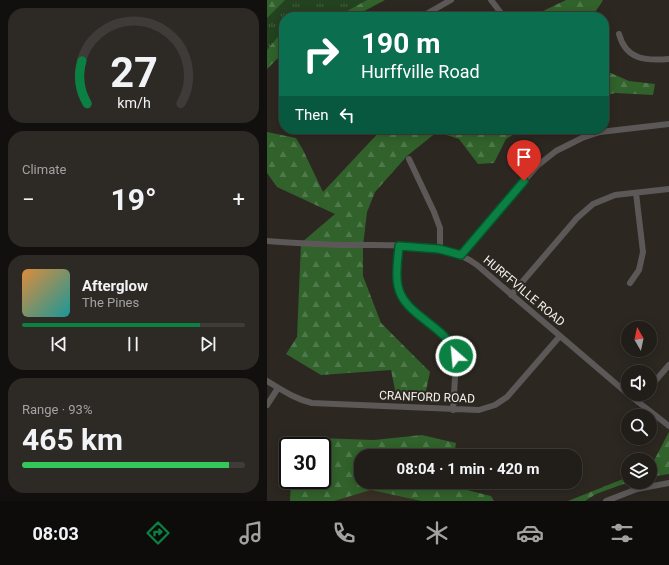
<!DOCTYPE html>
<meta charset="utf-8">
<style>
:root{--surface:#211d19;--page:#2d2a26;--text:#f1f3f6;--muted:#a2a2a2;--line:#3e3b38;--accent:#0b8043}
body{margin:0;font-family:Roboto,sans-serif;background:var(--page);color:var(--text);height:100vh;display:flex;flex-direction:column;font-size:15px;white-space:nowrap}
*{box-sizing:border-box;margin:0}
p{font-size:13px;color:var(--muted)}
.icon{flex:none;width:22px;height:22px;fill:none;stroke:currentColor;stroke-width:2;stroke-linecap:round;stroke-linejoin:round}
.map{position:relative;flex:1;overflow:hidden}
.side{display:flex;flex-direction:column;gap:8px;padding:8px;background:#12100e;width:267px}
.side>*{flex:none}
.hud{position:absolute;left:12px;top:12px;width:330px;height:122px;border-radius:16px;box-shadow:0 2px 10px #0003,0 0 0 1px var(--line);background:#0b6e4f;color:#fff;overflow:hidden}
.needle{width:26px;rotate:351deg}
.buttons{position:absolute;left:354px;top:321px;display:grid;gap:8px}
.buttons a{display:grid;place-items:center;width:36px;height:36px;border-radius:50%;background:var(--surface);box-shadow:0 2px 10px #0003,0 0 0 1px var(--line);font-size:20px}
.speed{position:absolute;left:12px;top:437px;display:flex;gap:8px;font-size:20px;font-weight:700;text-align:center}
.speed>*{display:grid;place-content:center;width:52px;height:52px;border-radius:50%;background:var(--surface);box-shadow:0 2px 10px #0003,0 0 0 1px var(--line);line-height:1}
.speed .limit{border:2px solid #111;border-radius:6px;background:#fff;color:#111}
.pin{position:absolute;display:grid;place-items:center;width:34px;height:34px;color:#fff;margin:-41px -17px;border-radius:50% 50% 50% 0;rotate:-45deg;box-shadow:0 0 4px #0007}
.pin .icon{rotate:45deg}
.me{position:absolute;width:44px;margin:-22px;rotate:333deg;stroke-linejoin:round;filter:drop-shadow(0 0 3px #0008)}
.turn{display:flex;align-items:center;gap:14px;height:84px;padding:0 16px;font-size:18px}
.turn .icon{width:52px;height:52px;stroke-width:2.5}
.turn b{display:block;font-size:28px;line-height:34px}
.then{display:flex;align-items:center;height:38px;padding:0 16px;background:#0003;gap:8px;font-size:15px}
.big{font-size:30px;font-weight:700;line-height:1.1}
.side .widget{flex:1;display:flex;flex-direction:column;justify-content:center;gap:6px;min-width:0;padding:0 14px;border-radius:16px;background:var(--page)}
.side .dial{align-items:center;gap:0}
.dial svg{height:104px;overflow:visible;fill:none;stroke:var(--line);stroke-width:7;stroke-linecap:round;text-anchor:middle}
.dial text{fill:var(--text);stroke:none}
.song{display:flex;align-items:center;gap:12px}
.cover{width:48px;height:48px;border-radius:6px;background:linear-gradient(135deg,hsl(30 70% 55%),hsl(180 70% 35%))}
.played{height:4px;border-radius:2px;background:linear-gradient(90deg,var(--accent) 80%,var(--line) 80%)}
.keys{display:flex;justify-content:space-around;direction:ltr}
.heat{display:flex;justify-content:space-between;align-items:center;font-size:22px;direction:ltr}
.charge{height:6px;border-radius:3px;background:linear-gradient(90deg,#34c759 93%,var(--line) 0)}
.trip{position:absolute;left:87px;top:449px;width:228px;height:40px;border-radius:16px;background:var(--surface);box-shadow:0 2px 10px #0003,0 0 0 1px var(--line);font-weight:700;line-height:40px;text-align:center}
.tab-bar{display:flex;height:64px;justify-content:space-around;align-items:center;background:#0d0c0a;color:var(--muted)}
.tab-bar .icon{width:28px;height:28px}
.tab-bar .active{color:var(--accent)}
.tab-bar b{font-size:18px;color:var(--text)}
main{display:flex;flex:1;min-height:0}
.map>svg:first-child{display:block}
.built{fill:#392f24}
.grass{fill:url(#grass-tufts)}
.forest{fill:url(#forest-firs)}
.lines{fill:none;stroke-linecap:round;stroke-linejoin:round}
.minor{stroke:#5c5858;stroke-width:6}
.route-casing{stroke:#07532c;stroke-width:10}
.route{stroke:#0b8043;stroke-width:7}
.labels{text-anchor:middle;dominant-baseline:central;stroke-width:4;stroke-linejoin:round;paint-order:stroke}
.street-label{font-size:12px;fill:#f4f0ec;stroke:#2c2721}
</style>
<main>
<section class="side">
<div class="widget dial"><svg viewBox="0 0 100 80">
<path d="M14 69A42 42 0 1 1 86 69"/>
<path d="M14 69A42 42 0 0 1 10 36" stroke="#0b8043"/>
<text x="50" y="56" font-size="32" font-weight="700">27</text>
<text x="50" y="72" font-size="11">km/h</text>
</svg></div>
<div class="widget"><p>Climate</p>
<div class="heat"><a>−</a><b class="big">19°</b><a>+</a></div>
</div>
<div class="widget">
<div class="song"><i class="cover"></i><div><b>Afterglow</b><p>The Pines</p></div></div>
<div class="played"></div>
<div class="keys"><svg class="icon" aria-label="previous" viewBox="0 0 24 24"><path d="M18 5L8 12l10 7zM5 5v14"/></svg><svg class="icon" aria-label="pause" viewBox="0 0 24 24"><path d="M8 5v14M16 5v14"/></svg><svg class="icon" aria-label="next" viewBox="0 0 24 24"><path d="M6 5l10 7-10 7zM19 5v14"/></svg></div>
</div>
<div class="widget"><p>Range · 93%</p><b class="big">465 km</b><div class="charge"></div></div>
</section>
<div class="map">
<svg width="402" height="501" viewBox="0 0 402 501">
<defs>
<pattern id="grass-tufts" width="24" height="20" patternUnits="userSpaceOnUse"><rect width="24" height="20" fill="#23421f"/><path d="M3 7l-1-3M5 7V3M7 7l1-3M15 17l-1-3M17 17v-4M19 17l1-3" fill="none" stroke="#445e40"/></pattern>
<pattern id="forest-firs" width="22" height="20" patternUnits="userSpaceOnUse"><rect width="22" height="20" fill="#31622b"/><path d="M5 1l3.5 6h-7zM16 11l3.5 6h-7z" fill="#4f794a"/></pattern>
</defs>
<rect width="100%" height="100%" fill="#2c2721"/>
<path class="built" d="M104,490l50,11h-87z"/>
<path class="grass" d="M0,0h100l-31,17h-52v12l-17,21z"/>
<path class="forest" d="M0,0h18l-18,18z
M100,0h18l-32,17h-17z
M299,0h37l-11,17h-47l-2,-6z
M17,29v25l-6,4 -11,11v-19z
M337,70l25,11 26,3 -2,11 -38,-2 -11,3z
M115,129h61l4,3 4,-3h72l-17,10 -12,24 -16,1 -19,-25 -22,-7 -30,24 -32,36 -8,20 -4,34v30l18,47 49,49 -6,28h-27l-6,-30 -70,5 -35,-21 11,-17 4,-94 34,-29 -58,-27 -10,-14v-41l29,6 7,12 20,42z
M402,432v42l-19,3v-9z
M155,435l34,8 -2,13h-93v26h90v4l40,10 3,5h-73l-50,-11 -37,11h-44l1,-21h31v-34h-30l1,-9 81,3z
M361,477l1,5 -33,12 -11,7h-17z"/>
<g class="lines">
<path class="minor" d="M224,0l13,17
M154,17l30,-17
M352,34c7,26 27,27 50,25
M142,159l25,53 6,16v21
M0,241c25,2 51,3 76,4 40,1 102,-5 134,20l151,129
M132,246l-2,35 4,15 8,10 38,33 7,12 2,11 -3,48
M194,255l76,-89 19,-15 26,-13 18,-6 69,-8
M363,283l9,-13 4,-18 -7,-59
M244,295l66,-77 16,-14 22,-9 54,-6
M0,381c15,9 28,18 45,22l167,7 16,-5 12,-8 53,-61
M383,387l19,-22
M361,394l41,32
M371,402l6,-8
M0,405l11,-17
M339,501l31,-12 32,-6"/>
</g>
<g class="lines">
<defs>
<path id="route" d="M189,356c-8,-31 -52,-39 -58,-70 -3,-12 0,-27 1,-40l40,3 22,6 63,-74"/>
</defs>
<use href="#route" class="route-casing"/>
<use href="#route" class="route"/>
</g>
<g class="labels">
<g class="street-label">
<text transform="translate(257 291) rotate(40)">HURFFVILLE ROAD</text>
<text transform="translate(160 397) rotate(2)">CRANFORD ROAD</text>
</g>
</g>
</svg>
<div class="buttons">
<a><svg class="needle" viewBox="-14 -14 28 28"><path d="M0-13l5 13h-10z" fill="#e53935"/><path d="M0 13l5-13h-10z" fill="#a2a2a2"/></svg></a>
<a><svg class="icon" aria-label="sound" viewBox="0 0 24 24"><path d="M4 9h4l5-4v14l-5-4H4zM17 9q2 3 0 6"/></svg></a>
<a><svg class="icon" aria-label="search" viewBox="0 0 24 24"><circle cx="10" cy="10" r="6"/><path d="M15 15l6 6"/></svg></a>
<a><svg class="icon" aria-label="layers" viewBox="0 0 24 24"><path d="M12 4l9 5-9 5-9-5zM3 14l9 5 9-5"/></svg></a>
</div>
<div class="speed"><div class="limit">30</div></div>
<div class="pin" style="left:257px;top:181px;background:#d93025"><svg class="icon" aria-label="arrive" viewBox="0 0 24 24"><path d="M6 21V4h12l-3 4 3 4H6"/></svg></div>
<svg class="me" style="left:189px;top:356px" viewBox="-20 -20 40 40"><circle r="17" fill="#0b8043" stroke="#fff" stroke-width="3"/><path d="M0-11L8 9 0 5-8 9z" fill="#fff"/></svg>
<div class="trip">08:04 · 1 min · 420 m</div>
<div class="hud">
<div class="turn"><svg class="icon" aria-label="right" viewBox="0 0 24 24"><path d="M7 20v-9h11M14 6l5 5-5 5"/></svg><div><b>190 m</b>Hurffville Road</div></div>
<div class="then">Then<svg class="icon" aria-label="left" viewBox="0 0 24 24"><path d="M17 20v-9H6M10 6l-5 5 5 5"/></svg></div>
</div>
</div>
</main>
<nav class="tab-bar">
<b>08:03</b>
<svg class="icon active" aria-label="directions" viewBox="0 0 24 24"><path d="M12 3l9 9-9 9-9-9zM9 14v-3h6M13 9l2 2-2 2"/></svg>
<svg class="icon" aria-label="music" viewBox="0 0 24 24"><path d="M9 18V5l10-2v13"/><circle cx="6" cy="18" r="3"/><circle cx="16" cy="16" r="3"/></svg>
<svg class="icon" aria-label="phone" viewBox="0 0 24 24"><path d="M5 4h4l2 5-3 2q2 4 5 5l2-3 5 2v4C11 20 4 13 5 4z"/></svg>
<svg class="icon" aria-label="climate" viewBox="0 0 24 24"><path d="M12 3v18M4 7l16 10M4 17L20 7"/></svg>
<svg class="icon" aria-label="car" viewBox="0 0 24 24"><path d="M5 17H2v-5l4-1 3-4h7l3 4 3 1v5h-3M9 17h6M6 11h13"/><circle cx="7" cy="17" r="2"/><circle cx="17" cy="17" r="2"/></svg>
<svg class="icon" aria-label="filters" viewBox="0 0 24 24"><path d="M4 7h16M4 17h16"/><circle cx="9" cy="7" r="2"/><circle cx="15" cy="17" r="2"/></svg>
</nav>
